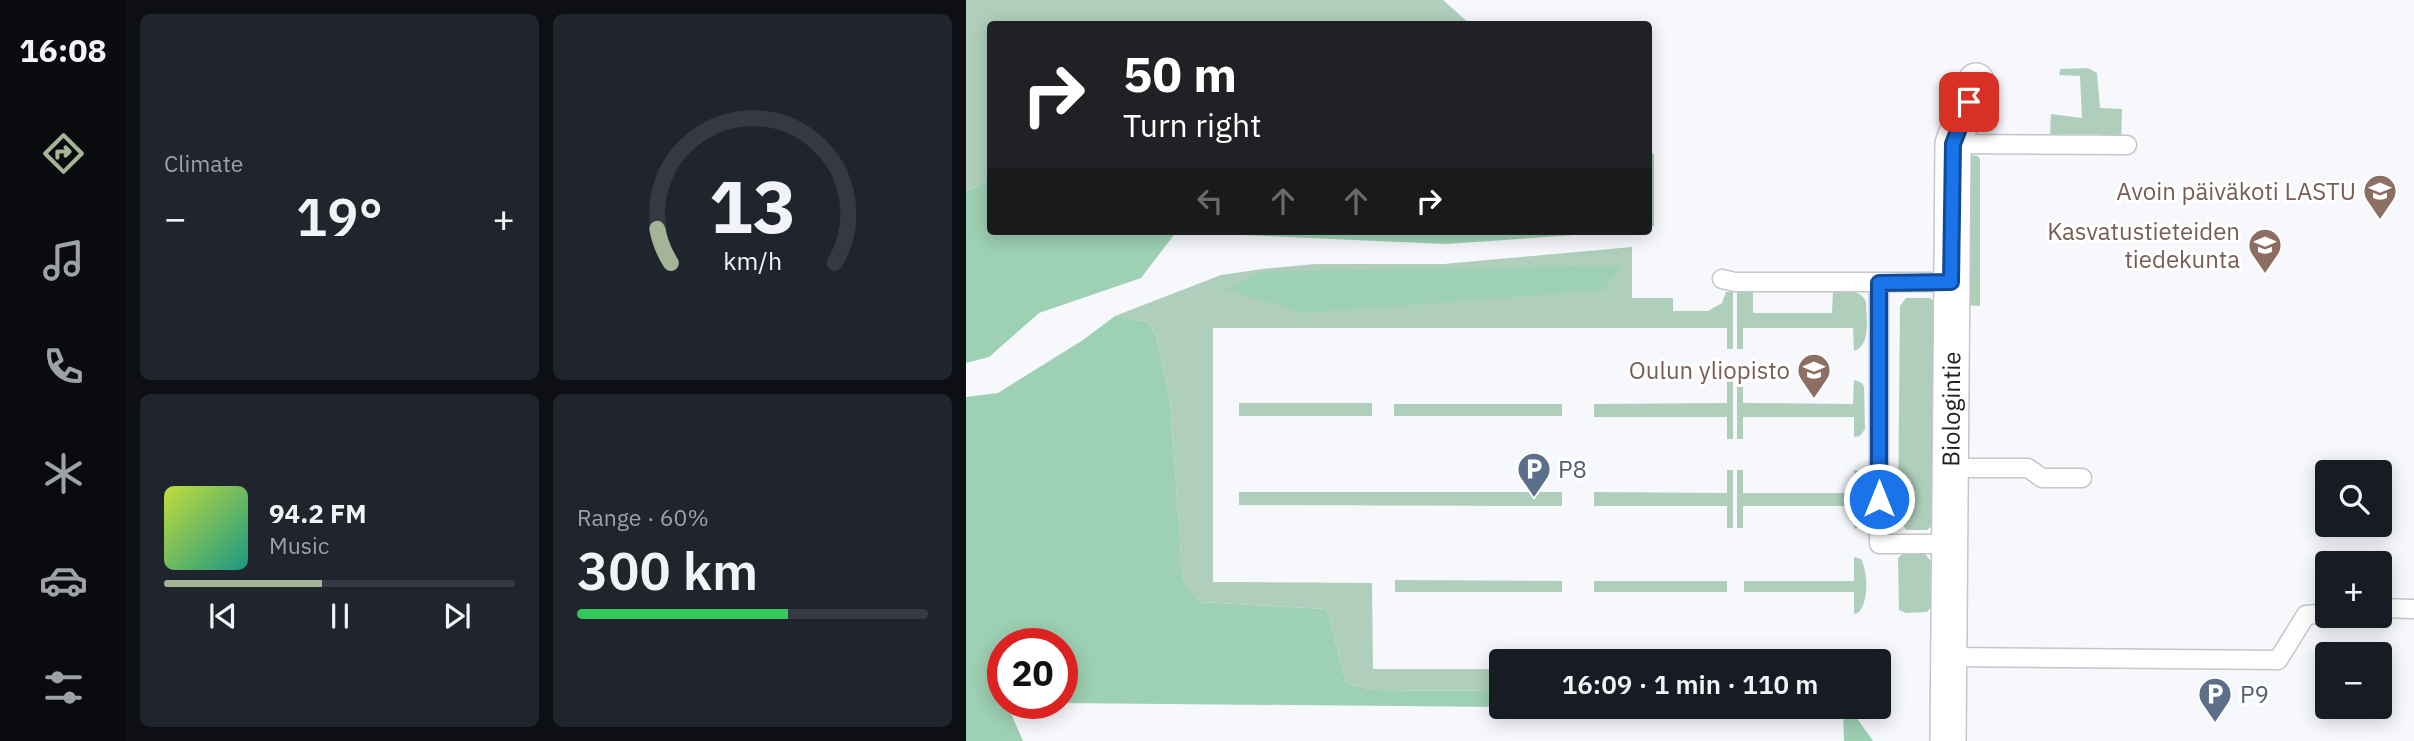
<!DOCTYPE html>
<meta charset="utf-8">
<style>
:root{--surface:#171b24;--page:#20242c;--text:#f1f3f6;--muted:#9ea1a6;--line:#363941;--accent:#a4b496}
body{margin:0;font-family:"IBM Plex Sans",sans-serif;background:var(--page);color:var(--text);height:100vh;display:flex;flex-direction:column;font-size:26px;white-space:nowrap}
*{box-sizing:border-box;margin:0}
p{font-size:23px;color:var(--muted)}
.icon{flex:none;width:38px;height:38px;fill:none;stroke:currentColor;stroke-width:2;stroke-linecap:round;stroke-linejoin:round}
.map{position:relative;flex:1;overflow:hidden}
.details{display:flex;flex-direction:column;gap:14px;padding:14px;background:#0d0f14;width:840px}
.details>*{flex:none}
.top-card{position:absolute;left:21px;top:21px;width:665px;height:214px;border-radius:7px;box-shadow:0 4px 18px #0003;background:#202124;color:#fff;overflow:hidden}
.controls{position:absolute;left:1349px;top:460px;display:grid;gap:14px}
.controls a{display:grid;place-items:center;width:77px;height:77px;border-radius:7px;background:var(--surface);box-shadow:0 4px 18px #0003;font-size:35px}
.speed{position:absolute;left:21px;top:628px;display:flex;gap:14px;font-size:35px;font-weight:700;text-align:center}
.speed>*{display:grid;place-content:center;width:91px;height:91px;border-radius:50%;background:var(--surface);box-shadow:0 4px 18px #0003;line-height:1}
.speed .limit{border:10px solid #d22;background:#fff;color:#111}
.pin{position:absolute;display:grid;place-items:center;width:60px;height:60px;color:#fff;margin:-30px;border-radius:14px;box-shadow:0 4px 10px #0006}
.me{position:absolute;width:77px;margin:-38px;rotate:0deg;stroke-linejoin:round;filter:drop-shadow(0 0 5px #0008)}
.turn{display:flex;align-items:center;gap:24px;height:147px;padding:0 21px;font-size:32px}
.turn .icon{width:91px;height:91px;stroke-width:2.5}
.turn b{display:block;font-size:49px;line-height:60px}
.lanes{display:flex;align-items:center;height:66px;padding:0 21px;background:#0003;justify-content:center;gap:35px;direction:ltr}
.lanes .off{opacity:.35}
.big{font-size:52px;font-weight:600;line-height:1.1}
.details .card{flex:1;display:flex;flex-direction:column;justify-content:center;gap:10px;min-width:0;padding:0 24px;border-radius:10px;background:var(--page)}
.details .dial{align-items:center;gap:0}
.dial svg{height:182px;overflow:visible;fill:none;stroke:var(--line);stroke-width:7;stroke-linecap:round;text-anchor:middle}
.dial text{fill:var(--text);stroke:none}
.song{display:flex;align-items:center;gap:21px}
.cover{width:84px;height:84px;border-radius:10px;background:linear-gradient(135deg,hsl(70 70% 55%),hsl(170 70% 35%))}
.played{height:7px;border-radius:4px;background:linear-gradient(90deg,var(--accent) 45%,var(--line) 45%)}
.keys{display:flex;justify-content:space-around;direction:ltr}
.heat{display:flex;justify-content:space-between;align-items:center;font-size:38px;direction:ltr}
.charge{height:10px;border-radius:5px;background:linear-gradient(90deg,#34c759 60%,var(--line) 0)}
.details .tiles{flex:1;display:grid;gap:14px;grid-template-columns:repeat(2,1fr)}
.trip{position:absolute;left:523px;top:649px;width:402px;height:70px;border-radius:7px;background:var(--surface);box-shadow:0 4px 18px #0003;font-weight:600;line-height:70px;text-align:center}
main{display:flex;flex:1;min-height:0}
.dock{display:flex;flex-direction:column;width:126px;justify-content:space-around;align-items:center;background:#090b0e;color:var(--muted)}
.dock .icon{width:49px;height:49px}
.dock .active{color:var(--accent)}
.dock b{font-size:32px;color:var(--text)}
.map>svg:first-child{display:block}
.green{fill:#afcfbc}
.forest{fill:#9ed0b3}
.lines{fill:none;stroke-linecap:round;stroke-linejoin:round}
.service-casing{stroke:#c4c6ca;stroke-width:21}
.minor-casing{stroke:#c4c6ca;stroke-width:38}
.service{stroke:#fff;stroke-width:18}
.minor{stroke:#fff;stroke-width:35}
.route-casing{stroke:#114b97;stroke-width:18}
.route{stroke:#1a73e8;stroke-width:12}
.labels{text-anchor:middle;dominant-baseline:central;stroke-width:6;stroke-linejoin:round;paint-order:stroke}
.education-label{font-size:24px;fill:#785e54;stroke:#fff;text-anchor:end}
.street-label{font-size:24px;fill:#212223;stroke:#fff}
.service-label{font-size:24px;fill:#4e5e75;stroke:#fff;text-anchor:start}
</style>
<main>
<nav class="dock">
<b>16:08</b>
<svg class="icon active" aria-label="directions" viewBox="0 0 24 24"><path d="M12 3l9 9-9 9-9-9zM9 14v-3h6M13 9l2 2-2 2"/></svg>
<svg class="icon" aria-label="music" viewBox="0 0 24 24"><path d="M9 18V5l10-2v13"/><circle cx="6" cy="18" r="3"/><circle cx="16" cy="16" r="3"/></svg>
<svg class="icon" aria-label="phone" viewBox="0 0 24 24"><path d="M5 4h4l2 5-3 2q2 4 5 5l2-3 5 2v4C11 20 4 13 5 4z"/></svg>
<svg class="icon" aria-label="climate" viewBox="0 0 24 24"><path d="M12 3v18M4 7l16 10M4 17L20 7"/></svg>
<svg class="icon" aria-label="car" viewBox="0 0 24 24"><path d="M5 17H2v-5l4-1 3-4h7l3 4 3 1v5h-3M9 17h6M6 11h13"/><circle cx="7" cy="17" r="2"/><circle cx="17" cy="17" r="2"/></svg>
<svg class="icon" aria-label="filters" viewBox="0 0 24 24"><path d="M4 7h16M4 17h16"/><circle cx="9" cy="7" r="2"/><circle cx="15" cy="17" r="2"/></svg>
</nav>
<section class="details">
<div class="tiles">
<div class="card"><p>Climate</p>
<div class="heat"><a>−</a><b class="big">19°</b><a>+</a></div>
</div>
<div class="card dial"><svg viewBox="0 0 100 80">
<path d="M14 69A42 42 0 1 1 86 69"/>
<path d="M14 69A42 42 0 0 1 8 54" stroke="#a4b496"/>
<text x="50" y="56" font-size="32" font-weight="700">13</text>
<text x="50" y="72" font-size="11">km/h</text>
</svg></div>
<div class="card">
<div class="song"><i class="cover"></i><div><b>94.2 FM</b><p>Music</p></div></div>
<div class="played"></div>
<div class="keys"><svg class="icon" aria-label="previous" viewBox="0 0 24 24"><path d="M18 5L8 12l10 7zM5 5v14"/></svg><svg class="icon" aria-label="pause" viewBox="0 0 24 24"><path d="M8 5v14M16 5v14"/></svg><svg class="icon" aria-label="next" viewBox="0 0 24 24"><path d="M6 5l10 7-10 7zM19 5v14"/></svg></div>
</div>
<div class="card"><p>Range · 60%</p><b class="big">300 km</b><div class="charge"></div></div>
</div>
</section>
<div class="map">
<svg width="1448" height="741" viewBox="0 0 1448 741">
<rect width="100%" height="100%" fill="#f6f8fc"/>
<path class="green" d="M0,0h477l27,24h-480v156l-24,11z
M1122,68l9,5 3,35 22,1 -1,36h-22l-1,-11h-48l1,-20 31,4 -2,-42 -21,-1 1,-6z
M1004,155l8,1 2,3v147l-14,-1z
M666,247v51h41v13h35l14,-8 4,-11h7v57h-6v-21h-514v254l159,1 1,86h128v22l-129,-1 -26,-7 -19,-74 -128,-7 -16,-20 -13,-183 -14,-63 -7,-14 -34,-6 106,-41 41,-6 53,-5h129z
M771,292h16v21h79l1,-21c12,0 28,-4 33,10 0,15 6,43 -12,49l-1,-23h-110v21h-6z
M940,298h24l6,5 -2,221 -7,6h-21l-8,-14 2,-210z
M888,380l8,3 2,4 1,42 -5,7 -6,1v-20h-111v22h-6v-58h6v22l110,1z
M761,381h6v58h-6v-22h-133v-13l133,-1z
M273,403h133v13h-133z
M428,404h168v12h-168z
M761,470h6v58h-6v-22h-133v-14l133,1z
M771,470h6v23h111v-23l7,2 4,12 -1,41 -10,4v-23h-111v22h-6z
M273,492h323v14l-323,-1z
M937,554h22l8,10v41l-6,7 -21,1 -7,-3 -1,-52z
M888,557l7,2c7,13 8,44 -3,54l-4,1v-22h-110v-11h110z
M429,580l167,1v11h-167z
M628,581h133v11h-133z"/>
<path class="forest" d="M683,149l5,6v71l-5,1z
M24,180v51h187l-36,47 -102,35 -50,44 -23,6v-172z
M250,231h416l-186,13 -226,-10z
M656,265l-18,25 -300,23 -80,-24 37,-17z
M149,316l34,6 7,14 14,63 13,182 16,21 128,7 19,74 26,7 129,1 1,16h347l24,34h-29l-1,-31 -781,-7v-59h-59v60h4l16,37h-57v-344l32,-4 85,-53z"/>
<g class="lines">
<defs>
<path id="service" d="M987,144l174,1
M756,279l13,3h216
M913,283v261h70
M983,468h79l14,10h40
M1414,608l34,1
M983,657l329,3 28,-45 22,-2"/>
<g id="minor">
<path id="s1" d="M982,741l5,-597 23,-63"/>
</g>
</defs>
<use href="#service" class="service-casing"/>
<use href="#minor" class="minor-casing"/>
<use href="#service" class="service"/>
<use href="#minor" class="minor"/>
</g>
<g class="lines">
<defs>
<path id="route" d="M913,499v-216l72,-1 2,-138 16,-42"/>
</defs>
<use href="#route" class="route-casing"/>
<use href="#route" class="route"/>
</g>
<defs>
<symbol id="school-pin" viewBox="-11 -11 22 30"><path d="M0 17L-7.5 6A9.5 9.5 0 1 1 7.5 6Z" fill="#8d6e63" stroke="#fff"/><path d="M0-5L7-2L0 1L-7-2ZM-4 1L0 2.5L4 1V4Q0 6-4 4Z" fill="#fff"/></symbol>
<symbol id="university-pin" viewBox="-11 -11 22 30"><path d="M0 17L-7.5 6A9.5 9.5 0 1 1 7.5 6Z" fill="#8d6e63" stroke="#fff"/><path d="M0-5L7-2L0 1L-7-2ZM-4 1L0 2.5L4 1V4Q0 6-4 4Z" fill="#fff"/></symbol>
<symbol id="parking-pin" viewBox="-11 -11 22 30"><path d="M0 17L-7.5 6A9.5 9.5 0 1 1 7.5 6Z" fill="#5c6f8a" stroke="#fff"/><path d="M-3.5-5.5H1a3.5 3.5 0 0 1 0 7H-1V5.5H-3.5ZM-1-3.4V-.6H.8a1.4 1.4 0 0 0 0-2.8Z" fill="#fff"/></symbol>
</defs>
<g fill-rule="evenodd">
<use href="#school-pin" x="1395" y="172" width="38" height="52"/>
<use href="#university-pin" x="1280" y="226" width="38" height="52"/>
<use href="#university-pin" x="829" y="351" width="38" height="52"/>
<use href="#parking-pin" x="549" y="450" width="38" height="52"/>
<use href="#parking-pin" x="1230" y="675" width="38" height="52"/>
</g>
<g class="labels">
<g class="education-label">
<text x="1390" y="191">Avoin päiväkoti LASTU</text>
<text x="1274" y="231">Kasvatustieteiden<tspan x="1274" dy="28">tiedekunta</tspan></text>
<text x="824" y="370">Oulun yliopisto</text>
</g>
<g class="street-label">
<text stroke="none"><textPath href="#s1" startOffset="332">Biologintie</textPath></text>
</g>
<g class="service-label">
<text x="592" y="469">P8</text>
<text x="1274" y="694">P9</text>
</g>
</g>
</svg>
<div class="controls">
<a><svg class="icon" aria-label="search" viewBox="0 0 24 24"><circle cx="10" cy="10" r="6"/><path d="M15 15l6 6"/></svg></a>
<a>+</a>
<a>−</a>
</div>
<div class="speed"><div class="limit">20</div></div>
<div class="pin" style="left:1003px;top:102px;background:#d93025"><svg class="icon" aria-label="arrive" viewBox="0 0 24 24"><path d="M6 21V4h12l-3 4 3 4H6"/></svg></div>
<svg class="me" style="left:913px;top:499px" viewBox="-20 -20 40 40"><circle r="17" fill="#1a73e8" stroke="#fff" stroke-width="3"/><path d="M0-11L8 9 0 5-8 9z" fill="#fff"/></svg>
<div class="trip">16:09 · 1 min · 110 m</div>
<div class="top-card">
<div class="turn"><svg class="icon" aria-label="right" viewBox="0 0 24 24"><path d="M7 20v-9h11M14 6l5 5-5 5"/></svg><div><b>50 m</b>Turn right</div></div>
<div class="lanes"><svg class="icon off" aria-label="left" viewBox="0 0 24 24"><path d="M17 20v-9H6M10 6l-5 5 5 5"/></svg><svg class="icon off" aria-label="ahead" viewBox="0 0 24 24"><path d="M12 20V5M6 11l6-6 6 6"/></svg><svg class="icon off" aria-label="ahead" viewBox="0 0 24 24"><path d="M12 20V5M6 11l6-6 6 6"/></svg><svg class="icon" aria-label="right" viewBox="0 0 24 24"><path d="M7 20v-9h11M14 6l5 5-5 5"/></svg></div>
</div>
</div>
</main>
